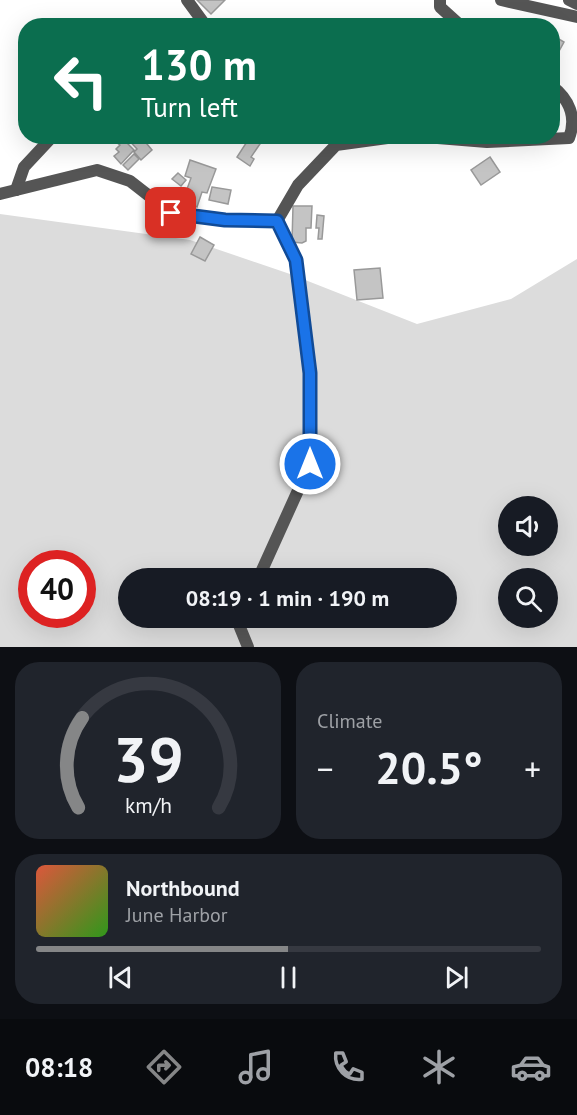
<!DOCTYPE html>
<meta charset="utf-8">
<style>
:root{--surface:#171b24;--page:#20242c;--text:#f1f3f6;--muted:#9ea1a6;--line:#363941;--accent:#858687}
body{margin:0;font-family:"PT Sans",sans-serif;background:var(--page);color:var(--text);height:100vh;display:flex;flex-direction:column;font-size:22px;white-space:nowrap}
*{box-sizing:border-box;margin:0}
p{font-size:20px;color:var(--muted)}
.icon{flex:none;width:33px;height:33px;fill:none;stroke:currentColor;stroke-width:2;stroke-linecap:round;stroke-linejoin:round}
.map{position:relative;height:647px;overflow:hidden}
.panel{display:flex;flex-direction:column;gap:15px;padding:15px;background:#0d0f14;flex:1}
.panel>*{flex:none}
.banner{position:absolute;left:18px;top:18px;width:542px;height:126px;border-radius:24px;box-shadow:0 6px 24px #0002;background:#0b6e4f;color:#fff;overflow:hidden}
.controls{position:absolute;left:498px;top:496px;display:grid;gap:12px}
.controls a{display:grid;place-items:center;width:60px;height:60px;border-radius:50%;background:var(--surface);box-shadow:0 6px 24px #0002;font-size:30px}
.speed{position:absolute;left:18px;top:550px;display:flex;gap:12px;font-size:30px;font-weight:700;text-align:center}
.speed>*{display:grid;place-content:center;width:78px;height:78px;border-radius:50%;background:var(--surface);box-shadow:0 6px 24px #0002;line-height:1}
.speed .limit{border:9px solid #d22;background:#fff;color:#111}
.pin{position:absolute;display:grid;place-items:center;width:51px;height:51px;color:#fff;margin:-26px;border-radius:12px;box-shadow:0 3px 9px #0006}
.me{position:absolute;width:66px;margin:-33px;rotate:0deg;stroke-linejoin:round;filter:drop-shadow(0 0 4px #0008)}
.turn{display:flex;align-items:center;gap:21px;height:126px;padding:0 24px;font-size:27px}
.turn .icon{width:78px;height:78px;stroke-width:2.5}
.turn b{display:block;font-size:42px;line-height:51px}
.big{font-size:45px;font-weight:800;line-height:1.1}
.panel .card{flex:1;display:flex;flex-direction:column;justify-content:center;gap:9px;min-width:0;padding:0 21px;border-radius:24px;background:var(--page)}
.panel .dial{align-items:center;gap:0}
.dial svg{height:156px;overflow:visible;fill:none;stroke:var(--line);stroke-width:7;stroke-linecap:round;text-anchor:middle}
.dial text{fill:var(--text);stroke:none}
.song{display:flex;align-items:center;gap:18px}
.cover{width:72px;height:72px;border-radius:9px;background:linear-gradient(135deg,hsl(10 70% 55%),hsl(110 70% 35%))}
.played{height:6px;border-radius:3px;background:linear-gradient(90deg,var(--accent) 50%,var(--line) 50%)}
.keys{display:flex;justify-content:space-around;direction:ltr}
.heat{display:flex;justify-content:space-between;align-items:center;font-size:33px;direction:ltr}
.panel .tiles{flex:1;display:grid;gap:15px;grid-template-columns:1fr 1fr}
.card:last-child{grid-column:span 2}
.trip{position:absolute;left:118px;top:568px;width:339px;height:60px;border-radius:30px;background:var(--surface);box-shadow:0 6px 24px #0002;font-weight:800;line-height:60px;text-align:center}
.tab-bar{display:flex;height:96px;justify-content:space-around;align-items:center;background:#090b0e;color:var(--muted)}
.tab-bar .icon{width:42px;height:42px}
.tab-bar .selected{color:var(--accent)}
.tab-bar b{font-size:27px;color:var(--text)}
.map>svg:first-child{display:block}
.green{fill:#dcdcdc;fill-rule:evenodd}
.building{fill:#c4c4c4;stroke:#999;stroke-width:1.5}
.lines{fill:none;stroke-linecap:round;stroke-linejoin:round}
.minor{stroke:#555;stroke-width:12}
.tertiary{stroke:#555;stroke-width:12}
.route-casing{stroke:#114b97;stroke-width:15}
.route{stroke:#1a73e8;stroke-width:10}
</style>
<div class="map">
<svg width="577" height="647" viewBox="0 0 577 647">
<rect width="100%" height="100%" fill="#fff"/>
<path class="green" d="M0,214l190,26 100,34 127,50 94,-25 66,-40v388h-577zM508,507h40v39h-40zM32,564h50v51h-50zM129,579h318v39h-318zM508,579h40v39h-40z"/>
<path class="building" d="M197,0h28l-14,14z
M552,35l12,7 -11,20 -1,-1z
M125,136h24l3,3 -5,5 5,6 -11,10 -7,-8 3,-3z
M250,137l10,7 -9,13 3,2 -4,7 -13,-9z
M122,138l12,12 -13,14 -7,-8 5,-4 -3,-3 4,-4 -3,-2z
M134,154l5,5 -11,11 -5,-5z
M490,157l10,15 -19,13 -10,-15z
M190,160l26,9 -9,24 -5,-1 -5,15 -9,-4 4,-12 -5,-2 4,-11 -6,-2z
M178,173l8,7 -5,6 -9,-7z
M212,187l19,3 -3,14 -19,-4z
M293,206h19l-1,22h-5v13l-4,2 -10,-1z
M317,215l7,1 -2,23h-4l1,-11h-3z
M200,237l14,8 -9,16 -14,-7z
M380,268l3,30 -26,2 -3,-30z"/>
<g class="lines">
<path class="minor" d="M187,0l19,26
M569,0l8,4
M16,190l8,-23 29,-31"/>
<path class="tertiary" d="M440,0v7l21,19
M501,0l76,17
M413,136l74,6 82,-4c8,-21 0,-39 -17,-52
M0,194l97,-24 33,11 41,32 54,7 52,1
M277,221l21,-36 38,-40 66,-9
M258,579l52,-115v-91l-15,-113 -18,-39
M242,618l-3,7 9,22"/>
</g>
<g class="lines">
<defs>
<path id="route" d="M171,213l54,7 52,1 19,39 14,113v91"/>
</defs>
<use href="#route" class="route-casing"/>
<use href="#route" class="route"/>
</g>
</svg>
<div class="controls">
<a><svg class="icon" aria-label="sound" viewBox="0 0 24 24"><path d="M4 9h4l5-4v14l-5-4H4zM17 9q2 3 0 6"/></svg></a>
<a><svg class="icon" aria-label="search" viewBox="0 0 24 24"><circle cx="10" cy="10" r="6"/><path d="M15 15l6 6"/></svg></a>
</div>
<div class="speed"><div class="limit">40</div></div>
<div class="pin" style="left:171px;top:213px;background:#d93025"><svg class="icon" aria-label="arrive" viewBox="0 0 24 24"><path d="M6 21V4h12l-3 4 3 4H6"/></svg></div>
<svg class="me" style="left:310px;top:464px" viewBox="-20 -20 40 40"><circle r="17" fill="#1a73e8" stroke="#fff" stroke-width="3"/><path d="M0-11L8 9 0 5-8 9z" fill="#fff"/></svg>
<div class="trip">08:19 · 1 min · 190 m</div>
<div class="banner">
<div class="turn"><svg class="icon" aria-label="left" viewBox="0 0 24 24"><path d="M17 20v-9H6M10 6l-5 5 5 5"/></svg><div><b>130 m</b>Turn left</div></div>
</div>
</div>
<section class="panel">
<div class="tiles">
<div class="card dial"><svg viewBox="0 0 100 80">
<path d="M14 69A42 42 0 1 1 86 69"/>
<path d="M14 69A42 42 0 0 1 16 23" stroke="#858687"/>
<text x="50" y="56" font-size="32" font-weight="700">39</text>
<text x="50" y="72" font-size="11">km/h</text>
</svg></div>
<div class="card"><p>Climate</p>
<div class="heat"><a>−</a><b class="big">20.5°</b><a>+</a></div>
</div>
<div class="card">
<div class="song"><i class="cover"></i><div><b>Northbound</b><p>June Harbor</p></div></div>
<div class="played"></div>
<div class="keys"><svg class="icon" aria-label="previous" viewBox="0 0 24 24"><path d="M18 5L8 12l10 7zM5 5v14"/></svg><svg class="icon" aria-label="pause" viewBox="0 0 24 24"><path d="M8 5v14M16 5v14"/></svg><svg class="icon" aria-label="next" viewBox="0 0 24 24"><path d="M6 5l10 7-10 7zM19 5v14"/></svg></div>
</div>
</div>
</section>
<nav class="tab-bar">
<b>08:18</b>
<svg class="icon selected" aria-label="directions" viewBox="0 0 24 24"><path d="M12 3l9 9-9 9-9-9zM9 14v-3h6M13 9l2 2-2 2"/></svg>
<svg class="icon" aria-label="music" viewBox="0 0 24 24"><path d="M9 18V5l10-2v13"/><circle cx="6" cy="18" r="3"/><circle cx="16" cy="16" r="3"/></svg>
<svg class="icon" aria-label="phone" viewBox="0 0 24 24"><path d="M5 4h4l2 5-3 2q2 4 5 5l2-3 5 2v4C11 20 4 13 5 4z"/></svg>
<svg class="icon" aria-label="climate" viewBox="0 0 24 24"><path d="M12 3v18M4 7l16 10M4 17L20 7"/></svg>
<svg class="icon" aria-label="car" viewBox="0 0 24 24"><path d="M5 17H2v-5l4-1 3-4h7l3 4 3 1v5h-3M9 17h6M6 11h13"/><circle cx="7" cy="17" r="2"/><circle cx="17" cy="17" r="2"/></svg>
</nav>
